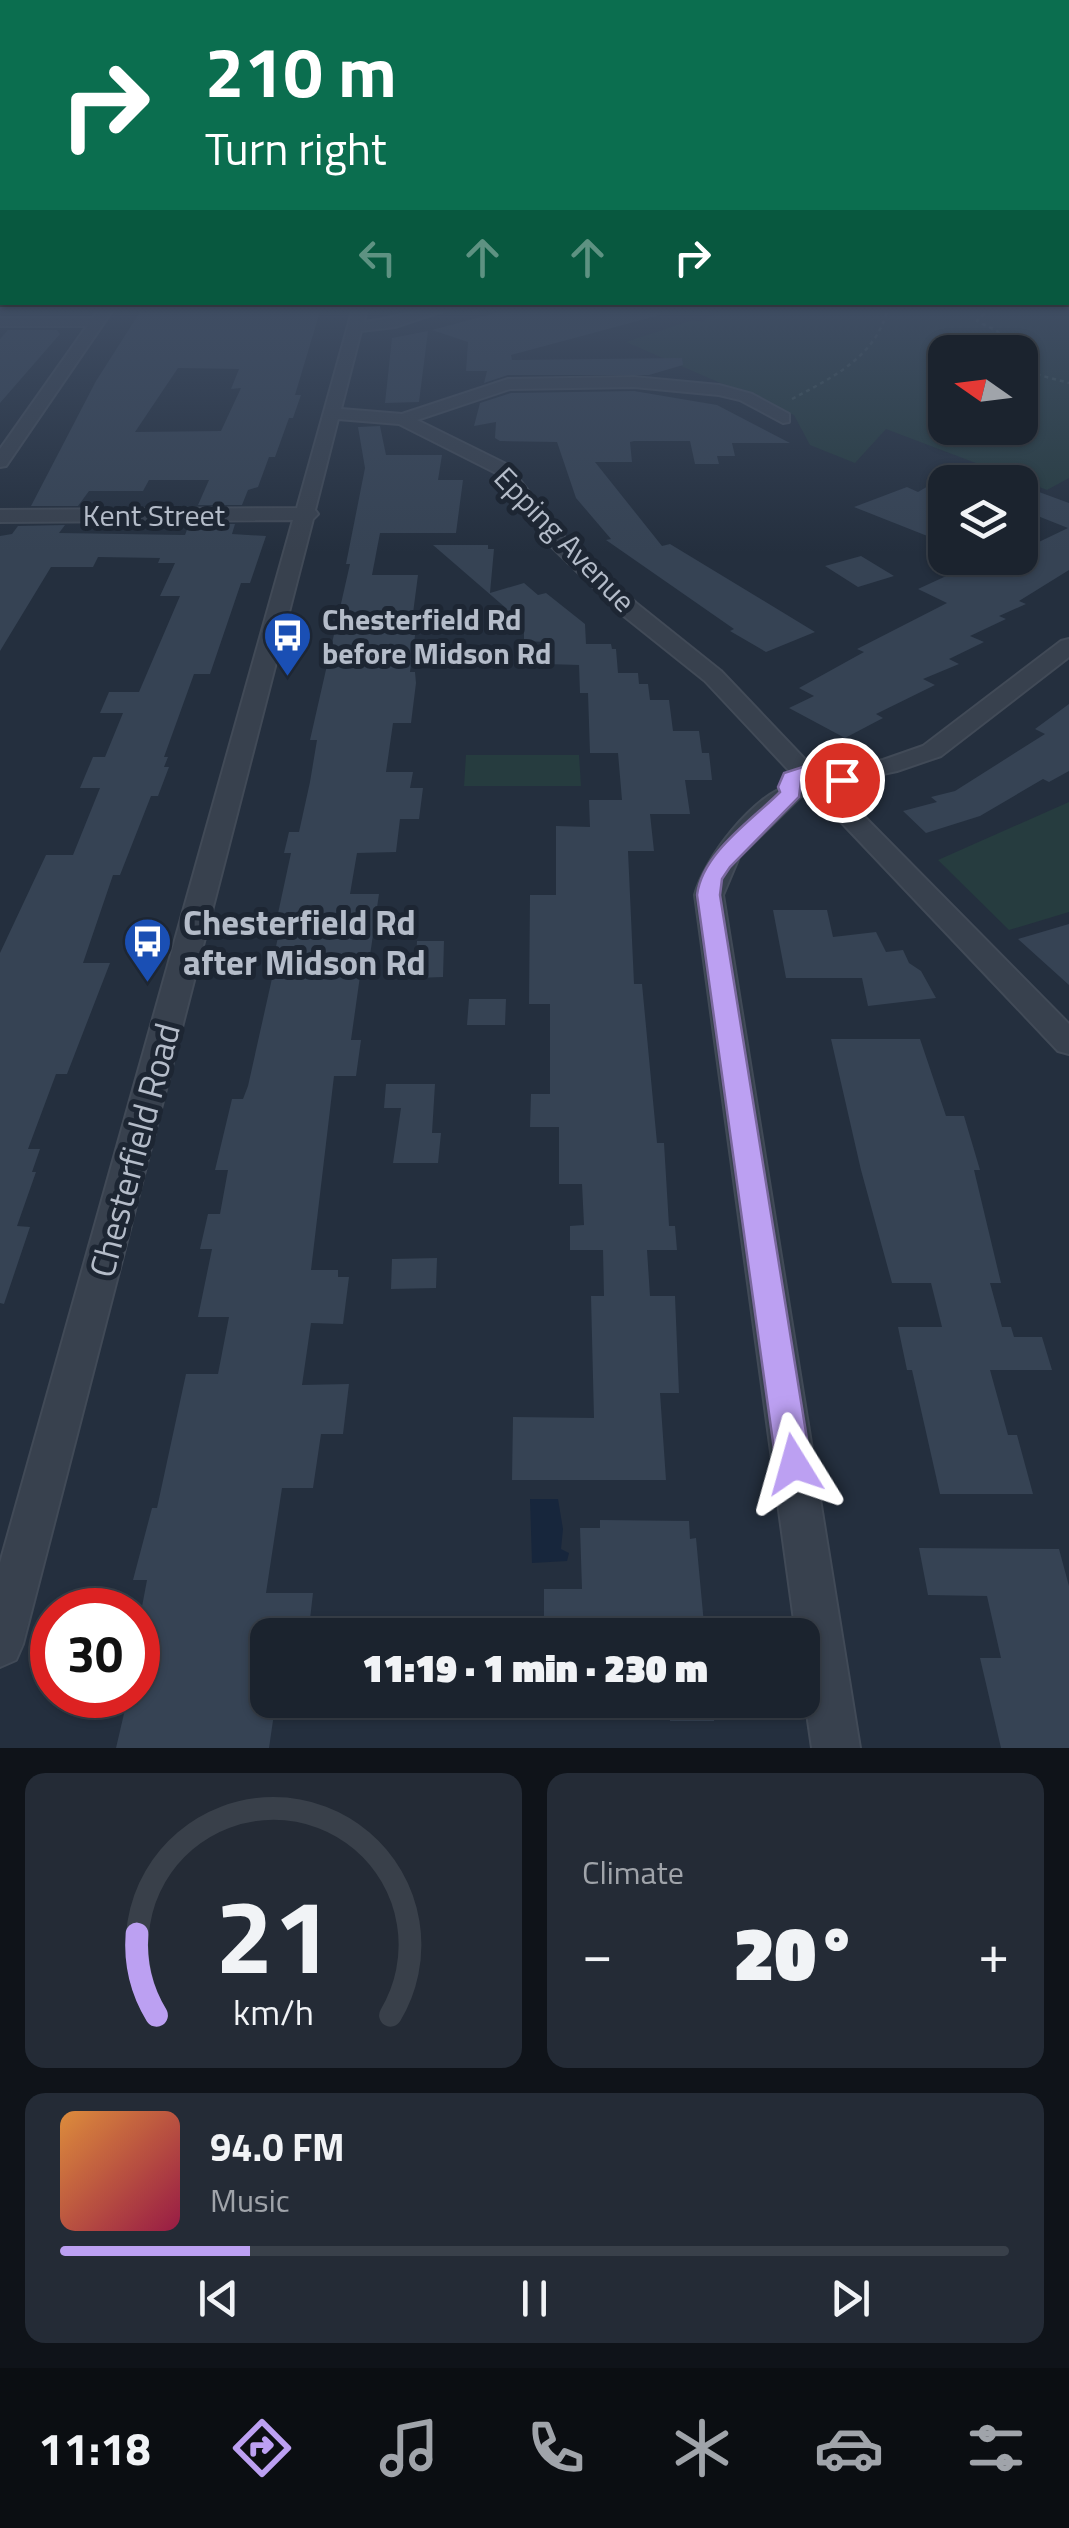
<!DOCTYPE html>
<meta charset="utf-8">
<style>
:root{--surface:#1b232e;--page:#242b36;--text:#f1f3f6;--muted:#a0a4aa;--line:#39404a;--accent:#bca0f2}
body{margin:0;font-family:"Titillium Web",sans-serif;background:var(--page);color:var(--text);height:100vh;display:flex;flex-direction:column;font-size:38px;white-space:nowrap}
*{box-sizing:border-box;margin:0}
p{font-size:32px;color:var(--muted)}
.icon{flex:none;width:55px;height:55px;fill:none;stroke:currentColor;stroke-width:2;stroke-linecap:round;stroke-linejoin:round}
.map{position:relative;height:1748px;overflow:hidden}
.sheet{display:flex;flex-direction:column;gap:25px;padding:25px;background:#0f1319;flex:1}
.sheet>*{flex:none}
.banner{position:absolute;left:0px;top:0px;width:1070px;height:305px;box-shadow:0 2px 8px #0004,0 0 0 2px var(--line);background:#0b6e4f;color:#fff;overflow:hidden}
.needle{width:65px;rotate:284deg}
.fabs{position:absolute;left:928px;top:335px;display:grid;gap:20px}
.fabs a{display:grid;place-items:center;width:110px;height:110px;border-radius:20px;background:var(--surface);box-shadow:0 2px 8px #0004,0 0 0 2px var(--line);font-size:50px}
.speed{position:absolute;left:30px;top:1588px;display:flex;gap:20px;font-size:50px;font-weight:700;text-align:center}
.speed>*{display:grid;place-content:center;width:130px;height:130px;border-radius:50%;background:var(--surface);box-shadow:0 2px 8px #0004,0 0 0 2px var(--line);line-height:1}
.speed .limit{border:15px solid #d22;background:#fff;color:#111}
.pin{position:absolute;display:grid;place-items:center;width:85px;height:85px;color:#fff;margin:-42px;border:5px solid #fff;border-radius:50%;box-shadow:0 2px 10px #0007}
.me{position:absolute;width:110px;margin:-55px;rotate:352deg;stroke-linejoin:round;filter:drop-shadow(0 0 8px #0008)}
.turn{display:flex;align-items:center;gap:35px;height:210px;padding:0 40px;font-size:45px}
.turn .icon{width:130px;height:130px;stroke-width:2.5}
.turn b{display:block;font-size:70px;line-height:85px}
.lanes{display:flex;align-items:center;height:95px;padding:0 40px;background:#0003;justify-content:center;gap:50px;direction:ltr}
.lanes .off{opacity:.35}
.big{font-size:75px;font-weight:800;line-height:1.1}
.sheet .widget{flex:1;display:flex;flex-direction:column;justify-content:center;gap:15px;min-width:0;padding:0 35px;border-radius:20px;background:var(--page)}
.sheet .dial{align-items:center;gap:0}
.dial svg{height:260px;overflow:visible;fill:none;stroke:var(--line);stroke-width:7;stroke-linecap:round;text-anchor:middle}
.dial text{fill:var(--text);stroke:none}
.song{display:flex;align-items:center;gap:30px}
.cover{width:120px;height:120px;border-radius:15px;background:linear-gradient(135deg,hsl(30 70% 55%),hsl(340 70% 35%))}
.played{height:10px;border-radius:5px;background:linear-gradient(90deg,var(--accent) 20%,var(--line) 20%)}
.keys{display:flex;justify-content:space-around;direction:ltr}
.heat{display:flex;justify-content:space-between;align-items:center;font-size:55px;direction:ltr}
.sheet .tiles{flex:1;display:grid;gap:25px;grid-template-columns:1fr 1fr}
.widget:last-child{grid-column:span 2}
.trip{position:absolute;left:250px;top:1618px;width:570px;height:100px;border-radius:20px;background:var(--surface);box-shadow:0 2px 8px #0004,0 0 0 2px var(--line);font-weight:800;line-height:100px;text-align:center}
.menu{display:flex;height:160px;justify-content:space-around;align-items:center;background:#0b0e12;color:var(--muted)}
.menu .icon{width:70px;height:70px}
.menu .on{color:var(--accent)}
.menu b{font-size:45px;color:var(--text)}
.map>svg:first-child{display:block}
.green{fill:#263c3f;fill-rule:evenodd}
.water{fill:#17263c}
.building{fill:#364354;fill-rule:evenodd}
.lines{fill:none;stroke-linecap:round;stroke-linejoin:round}
.minor-casing{stroke:#414a57;stroke-width:4}
.path{stroke:#3f5557;stroke-width:2.5;stroke-dasharray:4 4;stroke-linecap:butt}
.minor{fill:#38414e;fill-rule:evenodd}
.route{fill:#bca0f2;stroke:#7a689d;stroke-width:2.5}
.labels{text-anchor:middle;dominant-baseline:central;stroke-width:10;stroke-linejoin:round;paint-order:stroke}
.far-street-label{font-size:30px;fill:#b4bcc9;stroke:#1d2633}
.far-poi-label{font-size:30px;font-weight:bold;fill:#b4bcc9;stroke:#1d2633;text-anchor:start}
.poi-label{font-size:35px;font-weight:bold;fill:#b4bcc9;stroke:#1d2633;text-anchor:start}
.street-label{font-size:35px;fill:#b4bcc9;stroke:#1d2633}
</style>
<div class="map">
<svg width="1069" height="1748" viewBox="0 0 1069 1748">
<rect width="100%" height="100%" fill="#242f3e"/>
<path class="green" d="M723,308h346v170l-22,12 -161,-61 -31,34 -45,-18 -16,-30 -168,-73 67,-22 9,2zM945,352h75v76h-75z
M466,755h113l2,31h-117z
M1069,802v110l-60,18 -71,-70z"/>
<path class="water" d="M530,1499h28l5,30 -2,20 8,4 -2,8 -35,2z"/>
<path class="building" d="M272,308h49l-26,87h6l-8,23h-4l-14,39h-6l-11,30 -10,3 -6,15h-44l11,-25h-60l-6,11h-54l-11,15h-47l65,-125 44,-69 131,-1zM178,368l61,1 -8,20 10,-1 -20,43 -86,1z
M514,308h145l1,7 -149,40 1,5 170,-2 1,7 -34,10h-141l-24,8 3,-12h-21l2,-29 -36,-12z
M8,330h49l3,4 -60,69v-64z
M428,331l-9,71 -34,1 7,-65z
M634,391l83,14 73,38h-58l3,13h-18l2,8h-24l-5,-23h-56l-4,1 2,20h-37l67,84 8,-2 145,88 -49,20 -36,-21 4,-2 -128,-89 5,-1 -35,-41 -19,-56 -57,-1 -5,-3 1,-16 -22,4 6,-23 31,-10z
M380,426l6,29h56l-4,25h25l-7,53h-76l-8,42h46l-6,46h5l-7,51h5l1,11 -5,40h-18l-7,49h27l-3,16h13l-4,31h-19l-4,33 -39,1 -7,41h29l-11,75h-7l-10,71h10l-5,36h-22l-23,194h27v7h11l-6,47 -32,-1 -9,62 47,-1 -6,50h-22l-8,54h-31l-16,105h47l-3,26 -33,-1 -3,17h-6v65h8l-7,48h-153l10,-43h12v-77l9,-48h-14l19,-72h5l29,-134h32l11,-57h-31l14,-68h-12l8,-35h12l8,-44h-13l17,-71h11l5,-13 29,-130h-3l5,-24h-5l17,-79h-7l5,-21h10l11,-50 7,-42h-7l40,-176h-4l19,-96 -7,-41z
M945,476v67l-91,-36 53,-20 11,5z
M1020,485l49,18v67l-50,31 7,3 -27,12 7,3 -36,17 14,6 -35,17 10,5 -36,15 12,6 -59,29 7,4 -38,20 -56,-30 25,-12 -15,-8 65,-36 -7,-3 90,-46 -29,-14 63,-29 12,4 14,-6h13v-7l48,-23 -48,-19z
M189,524h46l-3,10 34,2 -16,47h-9l-31,91h-16l-30,83h4l-4,10h5l-11,29h-7l-31,79h-7l-30,88h27l-43,111h-11l-28,75h12l-8,23h4l-19,54 13,1 -26,77 -4,-1v-350l46,-98h27l27,-67h-20l13,-31h12l18,-44h-23l9,-21h30l41,-96h-20l15,-33h-17l2,-5 -62,-1 -5,10h-42l-51,84v-115l12,-2 6,-8 47,-1 -6,8 126,2z
M433,545h55v4h6l-4,44 34,-10 14,12 8,-2 39,31 1,20h25l1,5h4l2,24h20l1,11h9l2,16h19l4,31h26l3,22h7l3,27h-27l5,34h-40l4,37h-26l6,133h8l15,159h7l5,83h6l2,24h-30l3,46h25l4,97h-19l6,87h-154l1,-63 81,1 -3,-122h13l-1,-46h-33v-24l14,-1 -2,-41h-23v-57h-29l1,-33h19v-90h-21l1,-109h26v-69l34,1 -1,-27h33l-4,-47h-28l-2,-60h-8l-1,-28 -33,-1v-22l-22,-1v-9l-24,-21 7,-2z
M861,556l33,20 -36,11 -33,-21z
M1069,704v67l-20,11 -6,-3 -63,37 -54,17 -23,-22 34,-9 -6,-5 24,-6 90,-57 -10,-5z
M773,910h54l6,27 43,-5 10,20 17,-2 6,13 12,8 15,27 -68,8 -6,-28h-76z
M1069,924v61l-51,-46z
M417,941h27l-1,36 -28,1z
M469,999h37l-1,26h-38z
M831,1039h89l26,77h18l16,54h-6l27,113h-11l12,44h9l3,10h28l10,33h-62l18,65h9l16,59h-93l-28,-124h-5l-9,-43h44l-11,-44h-39l-31,-113z
M386,1084h49l-3,49h9l-3,30h-45l8,-55h-17z
M437,1258l-1,30 -45,1 1,-30z
M600,1520l89,1 1,18 6,-1 9,97h-161v-46h38l-2,-61h20z
M919,1548l140,1 10,37v162h-68l-21,-90h21l-14,-62 -59,-1z
M669,1700h45v21h-44z"/>
<g class="lines">
<defs>
<path id="minor" d="M100,308h14l-108,158 -6,1v-18l87,-123h-87v-8h93z
M353,308h14l-3,14c30,-3 58,-15 88,-14l-57,19 -34,4 -20,78 61,5 106,-35 126,-2 85,8 33,9 37,20v8l-6,1 -43,-23 -21,-5 -85,-8 -124,2 -93,31 91,45 57,73 71,65 85,68 96,101 -4,5h-18l-90,-96 -85,-68 -69,-67 -55,-73 -97,-49 -61,-5 -23,91 3,4 -5,5 -290,1125 -7,16 -16,7v-104l293,-1043 -293,2v-12l297,-2z
M1069,639v18l-128,99 -44,15 -61,13 -13,-8 4,-5 56,-11 40,-14 138,-105z
M791,785l13,8 -65,64 -16,38 137,853h-48l-10,-69v-44h-6l-101,-740c9,-36 59,-101 96,-110z
M835,793l9,3 225,228v30l-11,-3 -232,-245 -4,-5z"/>
</defs>
<use href="#minor" class="minor-casing"/>
<path class="path" d="M990,308l-13,13 20,10 32,32 -1,9 41,11
M792,399c41,-22 84,-42 96,-91"/>
<use href="#minor" class="minor"/>
</g>
<linearGradient id="sky" x2="0" y2="1"><stop stop-color="#141a22"/><stop offset="0.56" stop-color="#3f4d63"/><stop offset="1" stop-color="#3f4d63" stop-opacity="0"/></linearGradient>
<rect width="1069" height="552" fill="url(#sky)"/>
<path class="route" d="M812,764l40,16 -10,7 -30,-10 -11,4 -2,16 -69,70 -8,12 -2,16 91,569 -5,11 -12,5 -13,-5 -5,-11 -79,-569c5,-42 55,-75 83,-103l-2,-5 6,-14z"/>
<defs>
<symbol id="bus-pin" viewBox="-11 -11 22 30"><path d="M0 17L-7.5 6A9.5 9.5 0 1 1 7.5 6Z" fill="#1a4fb4" stroke="#1d2633"/><path d="M-5-6H5V4H4V6H2V4H-2V6H-4V4H-5ZM-3.5-4V0h7V-4ZM-3.5 1.2v1.5H-2V1.2ZM2 1.2v1.5H3.5V1.2Z" fill="#fff"/></symbol>
</defs>
<g fill-rule="evenodd">
<use href="#bus-pin" x="260" y="608" width="55" height="75"/>
<use href="#bus-pin" x="120" y="914" width="55" height="75"/>
</g>
<g class="labels">
<g class="far-street-label">
<text x="154" y="515">Kent Street</text>
<text transform="translate(565 539) rotate(46)">Epping Avenue</text>
</g>
<g class="far-poi-label">
<text x="322" y="619">Chesterfield Rd<tspan x="322" dy="34">before Midson Rd</tspan></text>
</g>
<g class="poi-label">
<text x="183" y="922">Chesterfield Rd<tspan x="183" dy="40">after Midson Rd</tspan></text>
</g>
<g class="street-label">
<text transform="translate(134 1150) rotate(-75)">Chesterfield Road</text>
</g>
</g>
</svg>
<div class="fabs">
<a><svg class="needle" viewBox="-14 -14 28 28"><path d="M0-13l5 13h-10z" fill="#e53935"/><path d="M0 13l5-13h-10z" fill="#a0a4aa"/></svg></a>
<a><svg class="icon" aria-label="layers" viewBox="0 0 24 24"><path d="M12 4l9 5-9 5-9-5zM3 14l9 5 9-5"/></svg></a>
</div>
<div class="speed"><div class="limit">30</div></div>
<div class="pin" style="left:842px;top:780px;background:#d93025"><svg class="icon" aria-label="arrive" viewBox="0 0 24 24"><path d="M6 21V4h12l-3 4 3 4H6"/></svg></div>
<svg class="me" style="left:794px;top:1464px" viewBox="-20 -20 40 40"><path d="M0-17L14 15 0 8-14 15z" fill="#bca0f2" stroke="#fff" stroke-width="4"/></svg>
<div class="trip">11:19 · 1 min · 230 m</div>
<div class="banner">
<div class="turn"><svg class="icon" aria-label="right" viewBox="0 0 24 24"><path d="M7 20v-9h11M14 6l5 5-5 5"/></svg><div><b>210 m</b>Turn right</div></div>
<div class="lanes"><svg class="icon off" aria-label="left" viewBox="0 0 24 24"><path d="M17 20v-9H6M10 6l-5 5 5 5"/></svg><svg class="icon off" aria-label="ahead" viewBox="0 0 24 24"><path d="M12 20V5M6 11l6-6 6 6"/></svg><svg class="icon off" aria-label="ahead" viewBox="0 0 24 24"><path d="M12 20V5M6 11l6-6 6 6"/></svg><svg class="icon" aria-label="right" viewBox="0 0 24 24"><path d="M7 20v-9h11M14 6l5 5-5 5"/></svg></div>
</div>
</div>
<section class="sheet">
<div class="tiles">
<div class="widget dial"><svg viewBox="0 0 100 80">
<path d="M14 69A42 42 0 1 1 86 69"/>
<path d="M14 69A42 42 0 0 1 8 44" stroke="#bca0f2"/>
<text x="50" y="56" font-size="32" font-weight="700">21</text>
<text x="50" y="72" font-size="11">km/h</text>
</svg></div>
<div class="widget"><p>Climate</p>
<div class="heat"><a>−</a><b class="big">20°</b><a>+</a></div>
</div>
<div class="widget">
<div class="song"><i class="cover"></i><div><b>94.0 FM</b><p>Music</p></div></div>
<div class="played"></div>
<div class="keys"><svg class="icon" aria-label="previous" viewBox="0 0 24 24"><path d="M18 5L8 12l10 7zM5 5v14"/></svg><svg class="icon" aria-label="pause" viewBox="0 0 24 24"><path d="M8 5v14M16 5v14"/></svg><svg class="icon" aria-label="next" viewBox="0 0 24 24"><path d="M6 5l10 7-10 7zM19 5v14"/></svg></div>
</div>
</div>
</section>
<nav class="menu">
<b>11:18</b>
<svg class="icon on" aria-label="directions" viewBox="0 0 24 24"><path d="M12 3l9 9-9 9-9-9zM9 14v-3h6M13 9l2 2-2 2"/></svg>
<svg class="icon" aria-label="music" viewBox="0 0 24 24"><path d="M9 18V5l10-2v13"/><circle cx="6" cy="18" r="3"/><circle cx="16" cy="16" r="3"/></svg>
<svg class="icon" aria-label="phone" viewBox="0 0 24 24"><path d="M5 4h4l2 5-3 2q2 4 5 5l2-3 5 2v4C11 20 4 13 5 4z"/></svg>
<svg class="icon" aria-label="climate" viewBox="0 0 24 24"><path d="M12 3v18M4 7l16 10M4 17L20 7"/></svg>
<svg class="icon" aria-label="car" viewBox="0 0 24 24"><path d="M5 17H2v-5l4-1 3-4h7l3 4 3 1v5h-3M9 17h6M6 11h13"/><circle cx="7" cy="17" r="2"/><circle cx="17" cy="17" r="2"/></svg>
<svg class="icon" aria-label="filters" viewBox="0 0 24 24"><path d="M4 7h16M4 17h16"/><circle cx="9" cy="7" r="2"/><circle cx="15" cy="17" r="2"/></svg>
</nav>
